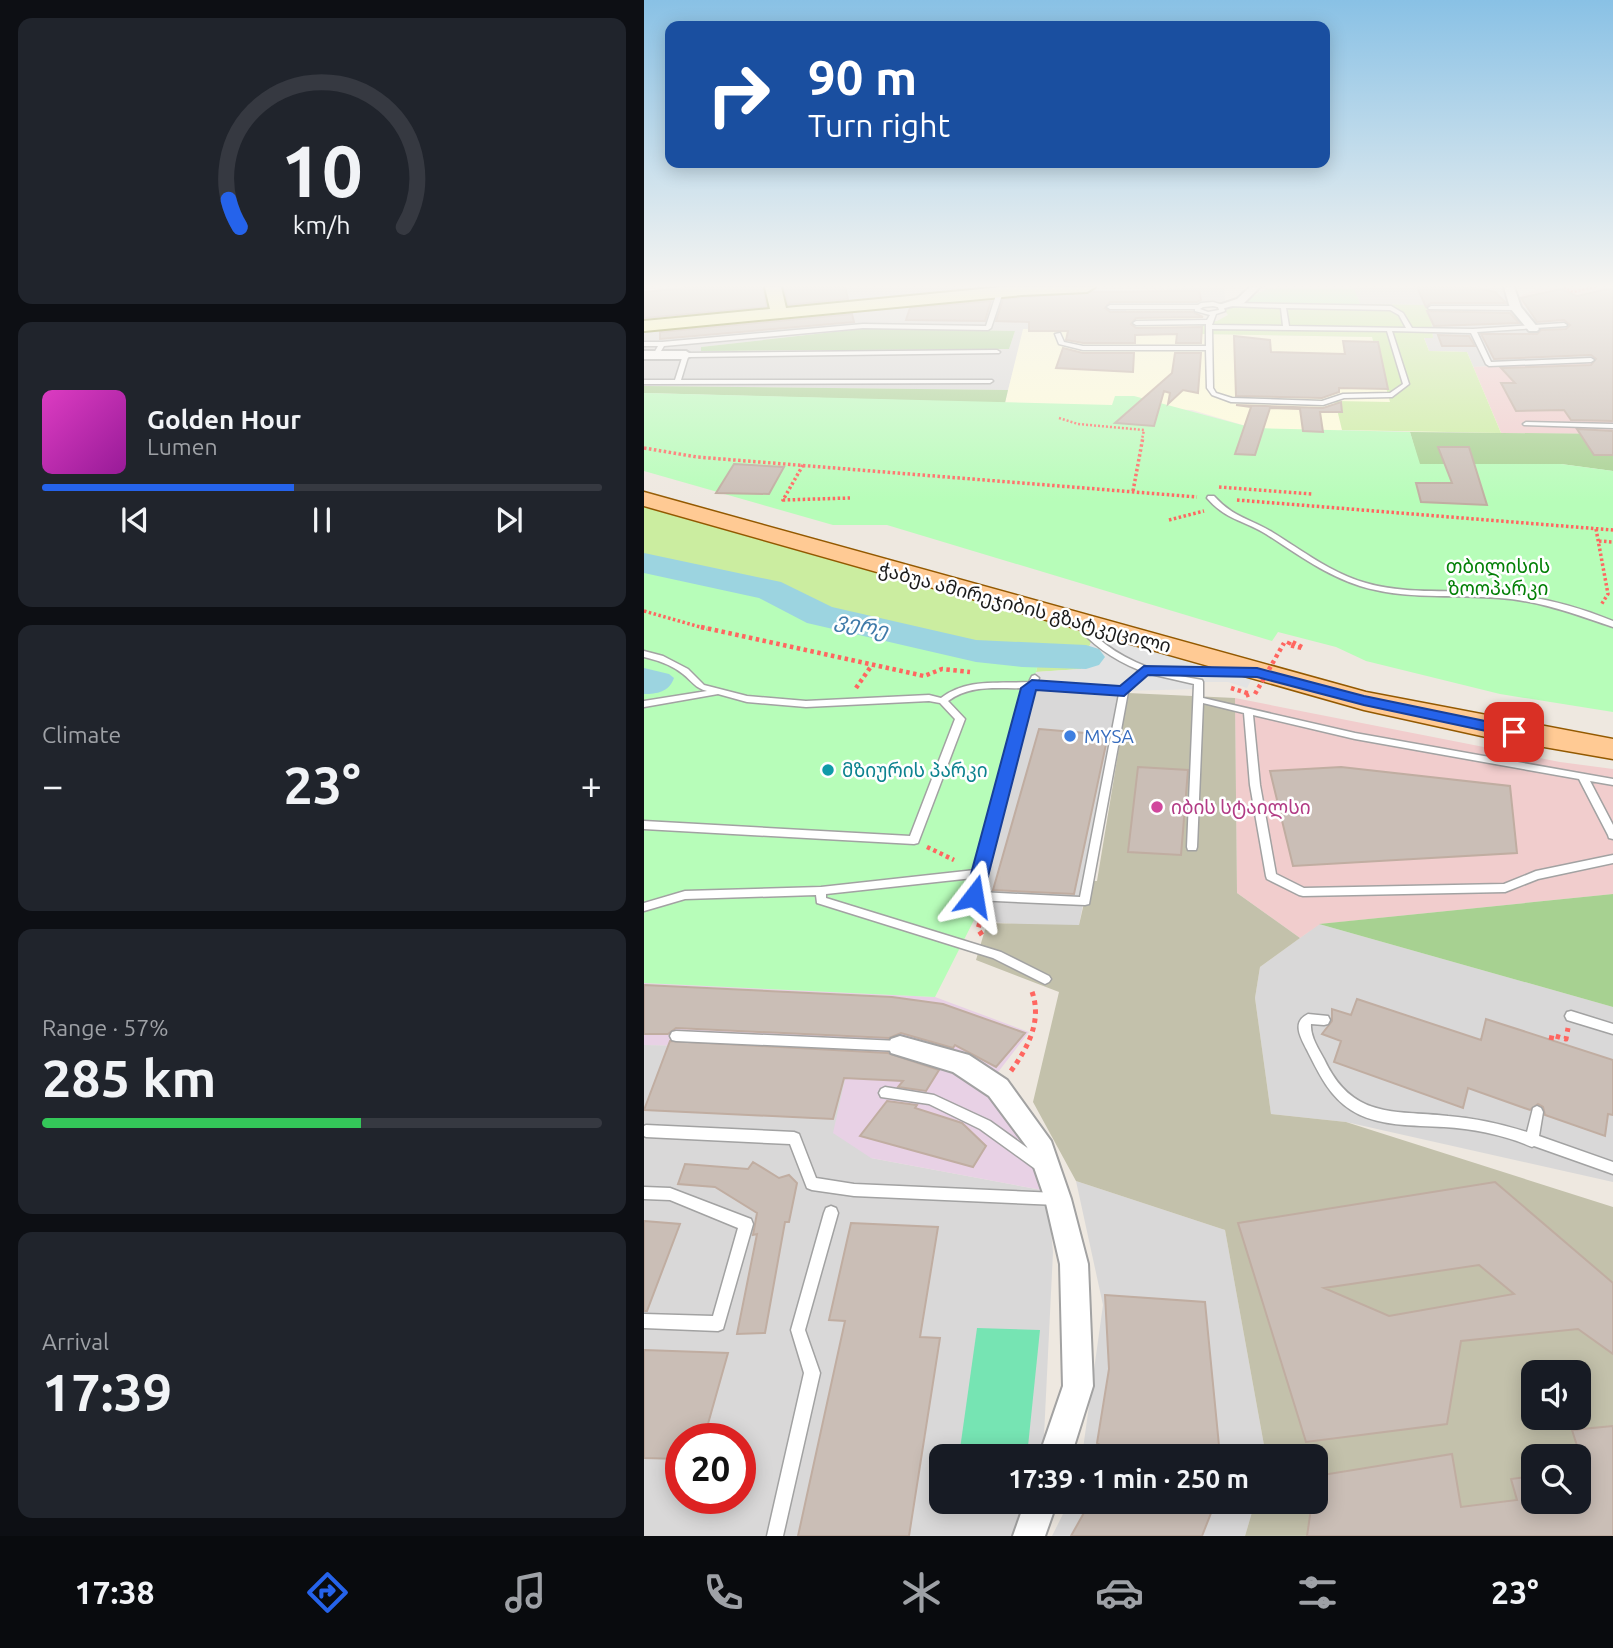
<!DOCTYPE html>
<meta charset="utf-8">
<style>
:root{--surface:#171b24;--page:#20242c;--text:#f1f3f6;--muted:#9ea1a6;--line:#363941;--accent:#2563eb}
body{margin:0;font-family:Ubuntu,"Noto Sans Georgian",sans-serif;background:var(--page);color:var(--text);height:100vh;display:flex;flex-direction:column;font-size:26px;white-space:nowrap}
*{box-sizing:border-box;margin:0}
p{font-size:23px;color:var(--muted)}
.icon{flex:none;width:38px;height:38px;fill:none;stroke:currentColor;stroke-width:2;stroke-linecap:round;stroke-linejoin:round}
.map{position:relative;flex:1;overflow:hidden}
.panel{display:flex;flex-direction:column;gap:18px;padding:18px;background:#0d0f14;width:644px}
.panel>*{flex:none}
.banner{position:absolute;left:21px;top:21px;width:665px;height:147px;border-radius:14px;box-shadow:0 4px 18px #0003;background:#1a4fa0;color:#fff;overflow:hidden}
.fabs{position:absolute;left:877px;top:1360px;display:grid;gap:14px}
.fabs a{display:grid;place-items:center;width:70px;height:70px;border-radius:14px;background:var(--surface);box-shadow:0 4px 18px #0003;font-size:35px}
.speed{position:absolute;left:21px;top:1423px;display:flex;gap:14px;font-size:35px;font-weight:700;text-align:center}
.speed>*{display:grid;place-content:center;width:91px;height:91px;border-radius:50%;background:var(--surface);box-shadow:0 4px 18px #0003;line-height:1}
.speed .limit{border:10px solid #d22;background:#fff;color:#111}
.pin{position:absolute;display:grid;place-items:center;width:60px;height:60px;color:#fff;margin:-30px;border-radius:14px;box-shadow:0 4px 10px #0006}
.me{position:absolute;width:77px;margin:-38px;rotate:14deg;stroke-linejoin:round;filter:drop-shadow(0 0 5px #0008)}
.turn{display:flex;align-items:center;gap:24px;height:147px;padding:0 28px;font-size:32px}
.turn .icon{width:91px;height:91px;stroke-width:2.5}
.turn b{display:block;font-size:49px;line-height:60px}
.big{font-size:52px;font-weight:700;line-height:1.1}
.panel .widget{flex:1;display:flex;flex-direction:column;justify-content:center;gap:10px;min-width:0;padding:0 24px;border-radius:14px;background:var(--page)}
.panel .dial{align-items:center;gap:0}
.dial svg{height:182px;overflow:visible;fill:none;stroke:var(--line);stroke-width:7;stroke-linecap:round;text-anchor:middle}
.dial text{fill:var(--text);stroke:none}
.song{display:flex;align-items:center;gap:21px}
.cover{width:84px;height:84px;border-radius:10px;background:linear-gradient(135deg,hsl(310 70% 55%),hsl(300 70% 35%))}
.played{height:7px;border-radius:4px;background:linear-gradient(90deg,var(--accent) 45%,var(--line) 45%)}
.keys{display:flex;justify-content:space-around;direction:ltr}
.heat{display:flex;justify-content:space-between;align-items:center;font-size:38px;direction:ltr}
.charge{height:10px;border-radius:5px;background:linear-gradient(90deg,#34c759 57%,var(--line) 0)}
.trip{position:absolute;left:285px;top:1444px;width:399px;height:70px;border-radius:14px;background:var(--surface);box-shadow:0 4px 18px #0003;font-weight:700;line-height:70px;text-align:center}
.dock{display:flex;height:112px;justify-content:space-around;align-items:center;background:#090b0e;color:var(--muted)}
.dock .icon{width:49px;height:49px}
.dock .selected{color:var(--accent)}
.dock b{font-size:32px;color:var(--text)}
main{display:flex;flex:1;min-height:0}
.map>svg:first-child{display:block}
.residential{fill:#d9d8d8;fill-rule:evenodd}
.commercial{fill:#f1cdcd}
.industrial{fill:#e8d1e5}
.education{fill:#fffdd8}
.construction{fill:#c3c1ab;fill-rule:evenodd}
.grass{fill:#cbeda0}
.forest{fill:#a7d191}
.park{fill:#b7fdb9}
.pitch{fill:#76e4b3}
.parking{fill:#e3e3e3}
.water{fill:#9cd4e0}
.lines{fill:none;stroke-linecap:round;stroke-linejoin:round}
.river{fill:#9cd4e0;fill-rule:evenodd}
.building{fill:#cabeb6;stroke:#c0ada1;stroke-width:2;fill-rule:evenodd}
.lane-casing{stroke:#a2a2a2;stroke-width:3}
.street-casing{stroke:#a2a2a2;stroke-width:4}
.secondary-casing{stroke:#6f7500;stroke-width:4}
.primary-casing{stroke:#935900;stroke-width:3}
.path-far3{stroke:#ff6660;stroke-width:2.5;stroke-dasharray:2 2;stroke-linecap:butt}
.path-far2{stroke:#ff6660;stroke-width:3.5;stroke-dasharray:2.5 2.5;stroke-linecap:butt}
.path-far1{stroke:#ff6660;stroke-width:4.5;stroke-dasharray:3.5 3.5;stroke-linecap:butt}
.path{stroke:#ff6660;stroke-width:5;stroke-dasharray:4.5 4.5;stroke-linecap:butt}
.lane{fill:#fff;fill-rule:evenodd}
.street{fill:#fff;fill-rule:evenodd}
.secondary{fill:#fefdad;fill-rule:evenodd}
.primary{fill:#ffca94;fill-rule:evenodd}
.path-bridge{stroke:#ff6660;stroke-width:4.5;stroke-dasharray:3.5 3.5;stroke-linecap:butt}
.route{fill:#2563eb;stroke:#184099;stroke-width:2}
.shop-dot{fill:#3f7fe0;stroke:#fff;stroke-width:2.5}
.culture-dot{fill:#0f9aa8;stroke:#fff;stroke-width:2.5}
.hotel-dot{fill:#d1479c;stroke:#fff;stroke-width:2.5}
.labels{text-anchor:middle;dominant-baseline:central;stroke-width:5;stroke-linejoin:round;paint-order:stroke}
.park-label{font-size:19px;fill:#038006;stroke:#fff}
.street-label{font-size:19px;fill:#1b1b1b;stroke:#fff}
.shop-label{font-size:19px;fill:#366cbe;stroke:#fff;text-anchor:start}
.culture-label{font-size:19px;fill:#0d838f;stroke:#fff;text-anchor:start}
.hotel-label{font-size:19px;fill:#b23c85;stroke:#fff;text-anchor:start}
.water-label{font-size:21px;font-style:italic;fill:#3f7aa9;stroke:#fff}
</style>
<main>
<section class="panel">
<div class="widget dial"><svg viewBox="0 0 100 80">
<path d="M14 69A42 42 0 1 1 86 69"/>
<path d="M14 69A42 42 0 0 1 9 57" stroke="#2563eb"/>
<text x="50" y="56" font-size="32" font-weight="700">10</text>
<text x="50" y="72" font-size="11">km/h</text>
</svg></div>
<div class="widget">
<div class="song"><i class="cover"></i><div><b>Golden Hour</b><p>Lumen</p></div></div>
<div class="played"></div>
<div class="keys"><svg class="icon" aria-label="previous" viewBox="0 0 24 24"><path d="M18 5L8 12l10 7zM5 5v14"/></svg><svg class="icon" aria-label="pause" viewBox="0 0 24 24"><path d="M8 5v14M16 5v14"/></svg><svg class="icon" aria-label="next" viewBox="0 0 24 24"><path d="M6 5l10 7-10 7zM19 5v14"/></svg></div>
</div>
<div class="widget"><p>Climate</p>
<div class="heat"><a>−</a><b class="big">23°</b><a>+</a></div>
</div>
<div class="widget"><p>Range · 57%</p><b class="big">285 km</b><div class="charge"></div></div>
<div class="widget"><p>Arrival</p><b class="big">17:39</b></div>
</section>
<div class="map">
<svg width="969" height="1536" viewBox="0 0 969 1536">
<rect width="100%" height="100%" fill="#eee8e0"/>
<path class="residential" d="M138,287h210l-208,20z
M860,287l14,16 53,24 42,33 -140,7 -6,-15 -38,-1 -5,-13 9,-1 -3,-32 -70,-1 -6,-16z
M580,288l2,18 -100,3 4,18 -106,2 -16,61 -364,-4v-57l212,-22 133,-2 2,-11 31,-2zM225,328l146,3 -6,18 -250,4 -58,-6z
M388,685l92,6 -45,234h-55l-50,-5z
M675,924l294,83v175l-267,-60 -75,-8 -16,-116 5,-31z
M0,1045l209,3 18,110 176,33 6,61 -10,204h-101v46h92l-11,34h-379zM37,1438h59v60h-59z
M432,1181l149,49 41,226h-184l21,-151z
M425,1502h186l-10,34h-193z"/>
<path class="commercial" d="M897,287h72v29l-42,11 -53,-24 -2,-5z
M969,360v74l-112,-1 -28,-66z
M591,698l325,64 53,7v125l-293,30 -20,14 -63,-45z"/>
<path class="industrial" d="M0,983l291,14 94,35 -44,57 35,37 27,65 -176,-33 -38,-25 19,-85 -208,-3z"/>
<path class="education" d="M552,306l-8,7 12,8 1,13 223,4 5,13 38,1 34,81 -159,-3 -11,3 -78,-5 -61,-18 -187,-7 18,-74 106,-2 -3,-19z"/>
<path class="construction" d="M484,693l107,5 2,195 63,45 -40,29 -5,31 16,116 75,8 267,85v329h-368l10,-34h61v-46h-50l-41,-226 -149,-49 -43,-79 26,-110 -83,-32 11,-37 92,2 10,-44h8zM889,1372h45v46h-45zM889,1456h45v46h-45z"/>
<path class="grass" d="M597,303l189,2 3,33h-9l5,13 38,1 34,81 -159,-3 -7,-29 55,1 -18,-65 -171,-3 -1,-13h17l11,-6 -3,-4z
M0,507l450,127 -13,35 -45,3 4,-16 -64,-5 -70,-16 -86,-20 -51,-26 -80,-14 -45,-12z"/>
<path class="forest" d="M225,328l146,3 -6,18 -308,2v-4z
M0,386l364,4 -3,13 -361,-10z
M766,432l203,2v37l-52,-7h-142z
M969,894v113l-294,-83z"/>
<path class="park" d="M710,288l6,16 -119,-1 25,-14z
M0,393l468,12 3,-9h19l119,32 157,4 10,32h141l52,7v241l-113,-18 -134,-33 -30,-14 -58,-15 -6,9 -385,-116h-54l-189,-54z
M0,563l45,12 80,14 51,26 86,20 70,16 64,5 -66,264 -39,77 -291,-14z"/>
<path class="pitch" d="M333,1328l63,2 -13,126h-68z"/>
<path class="parking" d="M450,634l159,42 -6,12 -19,-6h-29l-1,7 -74,2 -92,-6 4,-13 45,-3z"/>
<path class="water" d="M0,668l25,6 5,4c-5,14 -17,16 -30,16z"/>
<g class="lines">
<path class="river" d="M0,553l137,29 51,25 144,33 110,5 13,4 6,8 -6,8 -13,4 -64,-2 -46,-5 -169,-39 -48,-25 -115,-25z"/>
</g>
<path class="building" d="M50,287h69l4,20 -123,11v-26z
M140,287h61l3,12 -60,6z
M773,287l60,1 18,4 11,11h-75l-5,4z
M969,288v133l-42,-1 -7,-10 -48,1 -15,-28h14l-14,-15 90,-3 5,-6 -5,-4 -97,4 -13,-25h56l4,-4 25,-1 4,-4 -6,-5 -27,2 -16,-24 40,-9 16,7z
M555,291l2,9 -4,2h-87l-5,6 5,4h83l10,5 -67,1 -5,6 5,4 66,-1 -1,16h-25l1,-9 -42,1v8h-52l-17,-3 2,-9h-39v-9l-33,-1 7,-22 88,-7z
M347,301l-6,20 -79,-1 4,-12z
M783,311l83,2 9,10 -85,3z
M208,314l2,8 -194,17v-7z
M794,335l31,1 6,10h-33z
M590,336l36,4 1,12 74,2 -2,-13 35,1 10,47 -49,-1v4l-17,6 -86,-2z
M419,348l20,5h51l-1,19 -77,-4z
M531,353h26l-3,40 -15,-3 -15,14 2,-11 -6,-2 -10,35 -39,-3 57,-50z
M697,402l1,10h-22l3,20 -20,-1 -3,-22 -30,-1 -15,47 -20,-1 16,-47 -15,-2 87,3z
M933,429l36,2v24h-19z
M794,447h31l18,58 -66,-3 -5,-19h36z
M90,464l50,3 -15,27 -53,-1z
M395,729l69,6 -34,159 -81,-4z
M494,767l50,3 -7,85 -53,-3z
M697,767l169,19 7,67 -224,13 -23,-95z
M0,985l248,12 51,7 82,29 -29,34 -41,-22 -2,3 -52,-15 -12,5 -213,-10 -8,6h-24z
M713,999l124,41 5,-21 127,41v55l-5,-1 -3,22 -60,-21 -2,-8 -5,-3 -8,6 -62,-22 -5,20 -129,-46 7,-21 -19,-7 10,-13v-12l19,6z
M26,1041l218,12 51,17 -13,21 -28,-4 5,-6 -59,-3 -11,41 -189,-9z
M243,1101l30,4 -2,3 47,15 24,23 -13,21 -113,-31z
M109,1162l26,16 10,-3 8,8 -8,39h-4l-20,111 -28,1 20,-100 -4,1 4,-22 -42,-26 -37,-3 7,-20 63,5z
M851,1182l118,101v71l-35,-25 -117,12 -14,83 -141,18 -68,-219zM835,1265l35,29 -125,22 -65,-28z
M0,1221l36,3 -33,87h-3z
M207,1223l87,4 -18,110 20,1 -31,198h-111l47,-215 -16,-1z
M461,1295l100,7 15,154h-102l-21,-13 12,-74z
M0,1350l84,3 -24,85h-23v21l-37,-1z
M969,1426v110h-306l5,-34h4v-26l136,-22 9,53 56,-7 -6,-21 22,-3v26h45v-30l7,-1 -13,-41z
M446,1502h110l13,6 -11,28h-131z"/>
<g class="lines">
<defs>
<path id="lane" d="M356,290l3,2 -12,36 -3,2 -125,-2 -199,18 -6,10 -2,1 -3,-2 5,-9h-14v-4h18l201,-18 123,2 11,-34z
M569,302l10,3 2,6 -9,3 -4,11 71,1 -2,-18 -51,-2v-2l2,-1 159,3 12,7 9,15 61,1 91,-6 3,2 -1,1 -89,6 14,30 100,-4 3,2 -3,2 -102,4 -3,-2 -15,-31 -79,-2 17,53 -17,13 -48,1 -21,7 -92,-3 -19,-7 -5,-7 -1,-38h-123l-24,-6 -4,-10 5,-1 4,9 19,4h123v-22l-70,1 -3,-2 3,-2 71,-1 3,-5 -15,-4v-2h-85l-3,-2 3,-2h88l3,-2zM569,306l5,1 1,3 -11,2 -8,-3 3,-2zM642,308l104,2 9,5 7,13 -117,-2zM568,329l175,2 16,53 -13,9 -47,1 -21,7 -90,-3 -16,-5 -3,-5z
M787,306h85l3,2 -3,2 -87,-1 -1,-1z
M353,350l3,2 -1,1 -311,4 -7,23h311l1,1 -3,2 -346,1v-4h31l8,-25 3,-2z
M882,422l87,2v4l-89,-3 -1,-1z
M564,496h6c20,22 35,22 58,36 31,19 59,41 94,51 38,11 78,7 117,9 45,2 88,12 130,29v6c-39,-13 -72,-26 -114,-29 -47,-4 -94,2 -139,-12 -35,-11 -64,-33 -94,-52 -23,-14 -40,-14 -59,-36z
M430,620h6c21,25 47,41 79,51l4,-3 79,1 4,3 -4,3 -73,-1 33,6 1,2v16l152,35 258,46v6l-23,-4 23,44v14l-4,-1 -1,-3 -29,-56 -224,-40 -102,-24 7,70 16,89 28,14 200,-4 32,-13 77,-16v8l-75,16 -33,13 -202,4 -4,-1 -32,-16 -1,-3 -16,-91 -6,-72 -41,-10 -6,144 -1,3h-8l-1,-3 7,-163 -48,-11 -18,19 -39,212 -4,1 -111,-5 -4,-1 -1,-3 4,-18 -147,16v4l175,54 48,24 2,3 -2,3 -4,2 -52,-26 -176,-55 -1,-8 -131,4 -41,12v-8l41,-12 136,-4 154,-17 47,-179 2,-3c-27,1 -53,-4 -76,13l17,18 -47,124 -4,1 -270,-15v-8l266,15 45,-117 -15,-16 -11,-2 -123,6 -59,-5 -29,-8 -74,13v-6l63,-10c-12,-3 -15,-10 -24,-17 -11,-9 -26,-14 -39,-17v-6l19,5 25,13 16,16 43,11 59,5 123,-6 12,3c26,-20 57,-14 88,-16l3,-6 3,-1 4,3 -2,5 85,5 17,-18c-27,-11 -48,-26 -66,-48zM390,688l85,6 -39,203 -100,-5 50,-200z
M927,1011l42,13v10l-46,-14 -2,-4 2,-4z
M664,1014l20,2 2,4 -2,4 -4,1 -13,-1c-1,12 7,24 13,35 28,60 68,51 124,57 27,2 53,8 79,16l6,-24 4,-2 4,2 2,4 -4,24 74,26v12l-79,-28 -2,1c-27,-12 -58,-18 -88,-20 -30,-2 -67,0 -93,-17 -22,-14 -33,-38 -44,-60 -6,-12 -16,-28 1,-36z
M32,1031l223,10 4,1 2,4 -2,4 -4,1 -223,-10 -4,-1 -2,-4 2,-4z
M241,1087l49,8 56,26 54,39 2,4 -2,4 -5,2 -5,-2 -54,-39 -51,-25 -48,-7 -2,-4 2,-4z
M2,1125l148,7 5,2 17,44 38,6 204,9 5,1 2,5 -2,5 -5,1 -204,-9 -42,-6 -5,-2 -17,-44 -144,-7 -2,-1v-10z
M0,1187l26,1 81,31 2,5 -30,105 -5,2 -74,-3v-14l69,2 25,-88 -68,-28 -26,-1z
M187,1206l5,2 2,5 -33,117 15,43 -37,163h-16l37,-163 -13,-43 33,-117 2,-5z"/>
<path id="street" d="M606,287h10l-16,16 -23,6 -5,-3 21,-7z
M860,287h10l7,20 18,22 -2,2h-8l-19,-23z
M0,351h42l6,4 -6,4h-42z
M256,1036l69,19 38,25 44,61 20,58 17,65 5,122 -22,70h-32l24,-70 -3,-122 -15,-65 -18,-52 -38,-51 -36,-24 -62,-19 -3,-7 3,-7z
M381,1502h32l-12,34h-32z"/>
<path id="secondary" d="M121,287h16l5,21 216,-21h93l-8,5 -65,3 -378,36v-10l126,-12z"/>
<path id="primary" d="M0,492l722,200 247,47v20l-127,-22 -122,-27 -720,-204z"/>
</defs>
<use href="#lane" class="lane-casing"/>
<use href="#street" class="street-casing"/>
<use href="#secondary" class="secondary-casing"/>
<use href="#primary" class="primary-casing"/>
<path class="path-far3" d="M920,287l9,5 23,-5
M415,418l19,6 66,6 -2,9"/>
<path class="path-far2" d="M0,448l53,9 500,40
M159,465l-20,35 67,-2
M575,487l93,7
M489,491l10,-54
M593,500l376,30
M525,520l35,-9
M952,529l12,65 -7,11
M955,541l14,1
M0,611l63,18"/>
<path class="path-far1" d="M57,627l223,49 18,-7 28,3
M658,647l-12,-6 -2,4 14,3
M212,688l16,-23
M587,688l19,6 -5,2
M283,847l27,13"/>
<path class="path" d="M338,935l-4,-6 5,-18
M907,1040l1,-5 14,4 2,-11
M367,1071c18,-25 32,-52 20,-82"/>
<use href="#lane" class="lane"/>
<use href="#street" class="street"/>
<use href="#secondary" class="secondary"/>
<use href="#primary" class="primary"/>
<path class="path-bridge" d="M611,694l29,-51"/>
</g>
<linearGradient id="sky" x2="0" y2="1"><stop stop-color="#89c1e5"/><stop offset="0.57" stop-color="#f7f5f1"/><stop offset="1" stop-color="#f7f5f1" stop-opacity="0"/></linearGradient>
<rect width="969" height="502" fill="url(#sky)"/>
<path class="route" d="M500,666l113,2 107,28 150,31 8,5 -8,5 -150,-32 -107,-28 -109,-2 -24,21 -88,-6 -53,206 -2,5h-13l-3,-5 56,-208 11,-8 88,6z"/>
<circle class="shop-dot" cx="426" cy="736" r="7"/>
<circle class="culture-dot" cx="184" cy="770" r="7"/>
<circle class="hotel-dot" cx="513" cy="807" r="7"/>
<g class="labels">
<g class="park-label">
<text x="854" y="566">თბილისის<tspan x="854" dy="22">ზოოპარკი</tspan></text>
</g>
<g class="street-label">
<text transform="translate(381 607) rotate(15)">ჭაბუა ამირეჯიბის გზატკეცილი</text>
</g>
<g class="shop-label">
<text x="440" y="736">MYSA</text>
</g>
<g class="culture-label">
<text x="198" y="770">მზიურის პარკი</text>
</g>
<g class="hotel-label">
<text x="527" y="807">იბის სტაილსი</text>
</g>
<g class="water-label">
<text transform="translate(218 624) rotate(13)">ვერე</text>
</g>
</g>
</svg>
<div class="fabs">
<a><svg class="icon" aria-label="sound" viewBox="0 0 24 24"><path d="M4 9h4l5-4v14l-5-4H4zM17 9q2 3 0 6"/></svg></a>
<a><svg class="icon" aria-label="search" viewBox="0 0 24 24"><circle cx="10" cy="10" r="6"/><path d="M15 15l6 6"/></svg></a>
</div>
<div class="speed"><div class="limit">20</div></div>
<div class="pin" style="left:870px;top:732px;background:#d93025"><svg class="icon" aria-label="arrive" viewBox="0 0 24 24"><path d="M6 21V4h12l-3 4 3 4H6"/></svg></div>
<svg class="me" style="left:330px;top:896px" viewBox="-20 -20 40 40"><path d="M0-17L14 15 0 8-14 15z" fill="#2563eb" stroke="#fff" stroke-width="4"/></svg>
<div class="trip">17:39 · 1 min · 250 m</div>
<div class="banner">
<div class="turn"><svg class="icon" aria-label="right" viewBox="0 0 24 24"><path d="M7 20v-9h11M14 6l5 5-5 5"/></svg><div><b>90 m</b>Turn right</div></div>
</div>
</div>
</main>
<nav class="dock">
<b>17:38</b>
<svg class="icon selected" aria-label="directions" viewBox="0 0 24 24"><path d="M12 3l9 9-9 9-9-9zM9 14v-3h6M13 9l2 2-2 2"/></svg>
<svg class="icon" aria-label="music" viewBox="0 0 24 24"><path d="M9 18V5l10-2v13"/><circle cx="6" cy="18" r="3"/><circle cx="16" cy="16" r="3"/></svg>
<svg class="icon" aria-label="phone" viewBox="0 0 24 24"><path d="M5 4h4l2 5-3 2q2 4 5 5l2-3 5 2v4C11 20 4 13 5 4z"/></svg>
<svg class="icon" aria-label="climate" viewBox="0 0 24 24"><path d="M12 3v18M4 7l16 10M4 17L20 7"/></svg>
<svg class="icon" aria-label="car" viewBox="0 0 24 24"><path d="M5 17H2v-5l4-1 3-4h7l3 4 3 1v5h-3M9 17h6M6 11h13"/><circle cx="7" cy="17" r="2"/><circle cx="17" cy="17" r="2"/></svg>
<svg class="icon" aria-label="filters" viewBox="0 0 24 24"><path d="M4 7h16M4 17h16"/><circle cx="9" cy="7" r="2"/><circle cx="15" cy="17" r="2"/></svg>
<b>23°</b>
</nav>
